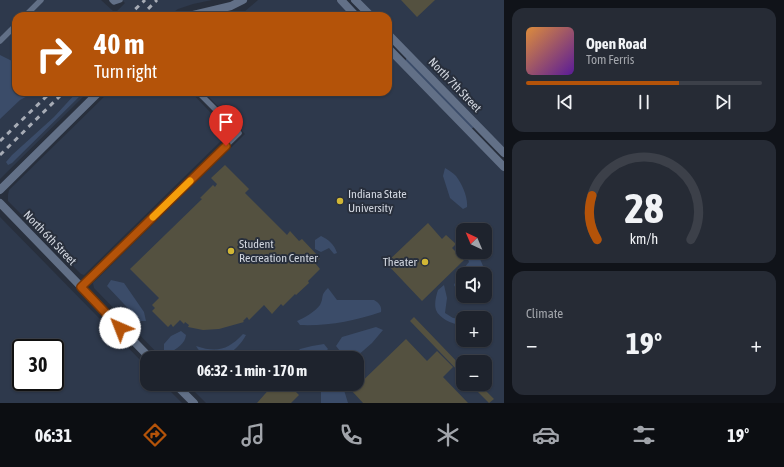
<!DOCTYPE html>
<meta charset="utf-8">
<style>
:root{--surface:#1e232d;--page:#262b35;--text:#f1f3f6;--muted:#a1a4aa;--line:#3c4049;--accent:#b45309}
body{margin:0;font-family:"Asap Condensed",sans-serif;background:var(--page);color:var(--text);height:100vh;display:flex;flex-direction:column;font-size:15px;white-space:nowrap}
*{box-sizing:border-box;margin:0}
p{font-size:13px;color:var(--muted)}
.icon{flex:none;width:22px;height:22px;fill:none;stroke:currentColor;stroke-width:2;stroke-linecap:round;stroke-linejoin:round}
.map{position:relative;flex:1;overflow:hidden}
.details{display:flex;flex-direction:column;gap:8px;padding:8px;background:#101319;width:280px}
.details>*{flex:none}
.banner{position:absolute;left:12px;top:12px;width:380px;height:84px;border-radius:12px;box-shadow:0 1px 3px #0004,0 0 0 1px var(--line);background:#b45309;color:#fff;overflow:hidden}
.needle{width:26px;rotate:316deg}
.fabs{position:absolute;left:456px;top:223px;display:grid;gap:8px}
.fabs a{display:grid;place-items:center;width:36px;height:36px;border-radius:8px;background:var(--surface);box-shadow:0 1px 3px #0004,0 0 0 1px var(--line);font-size:20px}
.speed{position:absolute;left:12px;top:339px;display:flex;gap:8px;font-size:20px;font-weight:700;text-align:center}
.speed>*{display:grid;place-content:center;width:52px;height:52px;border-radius:50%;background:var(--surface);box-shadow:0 1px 3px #0004,0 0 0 1px var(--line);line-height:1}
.speed .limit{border:2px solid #111;border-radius:6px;background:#fff;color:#111}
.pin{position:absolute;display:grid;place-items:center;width:34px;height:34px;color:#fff;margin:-41px -17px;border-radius:50% 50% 50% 0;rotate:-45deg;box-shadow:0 0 4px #0007}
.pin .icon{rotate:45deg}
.me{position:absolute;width:44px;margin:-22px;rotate:316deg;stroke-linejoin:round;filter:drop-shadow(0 0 3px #0008)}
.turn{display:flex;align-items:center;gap:14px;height:84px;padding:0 16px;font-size:18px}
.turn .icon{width:52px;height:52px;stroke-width:2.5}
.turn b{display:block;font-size:28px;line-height:34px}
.big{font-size:30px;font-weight:700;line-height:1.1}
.details .card{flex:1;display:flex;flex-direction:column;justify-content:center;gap:6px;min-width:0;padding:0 14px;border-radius:12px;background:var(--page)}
.details .dial{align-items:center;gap:0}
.dial svg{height:104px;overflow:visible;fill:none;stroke:var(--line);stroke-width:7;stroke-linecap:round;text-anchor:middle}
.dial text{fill:var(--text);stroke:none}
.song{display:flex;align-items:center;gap:12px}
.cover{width:48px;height:48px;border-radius:6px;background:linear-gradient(135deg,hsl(30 70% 55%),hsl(270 70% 35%))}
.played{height:4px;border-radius:2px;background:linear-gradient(90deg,var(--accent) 65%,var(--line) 65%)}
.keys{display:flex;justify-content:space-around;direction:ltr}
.heat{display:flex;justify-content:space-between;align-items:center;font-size:22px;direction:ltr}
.trip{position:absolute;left:140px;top:351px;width:224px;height:40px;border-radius:12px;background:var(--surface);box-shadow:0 1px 3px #0004,0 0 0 1px var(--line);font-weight:700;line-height:40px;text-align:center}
.tabs{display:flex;height:64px;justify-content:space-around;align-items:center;background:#0c0e12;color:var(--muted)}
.tabs .icon{width:28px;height:28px}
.tabs .current{color:var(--accent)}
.tabs b{font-size:18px;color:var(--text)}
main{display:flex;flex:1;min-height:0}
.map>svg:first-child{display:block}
.built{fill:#2e394c;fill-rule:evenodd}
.green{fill:#3b4c69}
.building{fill:#545140}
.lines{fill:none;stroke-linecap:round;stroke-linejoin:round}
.lane{stroke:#627087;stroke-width:5.5}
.street{stroke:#627087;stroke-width:8}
.rail{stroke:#a7acb6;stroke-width:3;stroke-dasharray:5 5;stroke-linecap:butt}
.route-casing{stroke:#753606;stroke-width:10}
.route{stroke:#b45309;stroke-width:7}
.slow{stroke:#f59e0b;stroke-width:7}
.poi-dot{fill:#d2b735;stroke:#282f3c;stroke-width:1.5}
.labels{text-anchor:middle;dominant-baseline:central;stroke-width:4;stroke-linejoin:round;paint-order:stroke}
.street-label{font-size:12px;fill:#d1d6df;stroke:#282f3c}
.poi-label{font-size:12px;fill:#d1d6df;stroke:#282f3c;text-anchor:start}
</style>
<main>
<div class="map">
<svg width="504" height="403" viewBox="0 0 504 403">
<rect width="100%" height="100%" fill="#282f3c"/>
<path class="built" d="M0,0h101l12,11 3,1 9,-9 -3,-3h90l-19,4 -15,5 -10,7h-152v76h72l-88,87z
M258,0h78l15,16h-117l10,-4z
M360,0h144v148l-116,-119v-13h-13z
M388,53l116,119v231h-298l-19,-19h170v-26h-195l-68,-70 -1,-5 152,-149 -41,-42h184zM463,230h22v22h-22zM463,274h22v22h-22zM463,318h22v22h-22zM463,362h22v22h-22z
M109,92h82l36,38 1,4 -144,141 -3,-1 -73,-73v-6l1,-5z
M0,217l147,150v17h16l19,19h-182zM21,348h34v34h-34z"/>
<path class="green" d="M0,55l16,8v29h19l-15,8 -20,19z
M407,58l67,69 -3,2 -66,-67 1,-3z
M77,92h7l-72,71 -4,2 -2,-3 6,-7 42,-38z
M445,168c4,2 8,5 11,8 6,8 12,21 11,31l-4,2 -13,-11 -7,-22z
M321,236c8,4 13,8 16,17l-3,1 -5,-6 -8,4 -6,-3v-9z
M465,252h12l6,14 1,8h-21v22l-2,1 -7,-12 5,-11 10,-12z
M111,280l13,3 20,29 2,9h-6l-33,-35z
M444,285l3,13 -2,15 8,5 9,1 -2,6c-8,-1 -21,-7 -24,-15 -2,-6 0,-14 2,-20z
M328,288l9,12h37c5,3 8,6 7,12 -27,9 -52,14 -81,13l-3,-4c7,-3 18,-9 23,-16 4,-7 0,-10 8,-17z
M376,327l7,3 -11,13 -16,14h-10l-6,-6 -4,-5 6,-9z
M181,331l5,4c-1,9 -9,13 -16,18l-6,-2v-7l7,-8z
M243,334l3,1c-10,19 -36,35 -50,11 21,7 32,4 47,-12z
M324,344l4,5 -8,9h-25l-2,-1 7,-8 12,-3z
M321,384h26l-3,6 4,13h-27z"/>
<path class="building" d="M401,0h34l-18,17z
M225,165l24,24 -4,4 42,42 3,-4 9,10 3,-2 18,19 -5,5 5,6 -12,12 1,2 -13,12 -1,-1 -12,12 -2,-2 -9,10 -8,-9 -15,15 -2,-3 -4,4 1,1 -25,7 -16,1 -15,-3 1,-2 -4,-3 -1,2 -4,-4 -7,7 -2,-3 -3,3 -16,-16 3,-3 -3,-3 7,-7 -29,-29 72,-70 -2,-1 13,-13 2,2 2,-3 -6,-6z
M428,223l14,16 4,-4 10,9 -4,4 12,12 -42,41 -36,-38z
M414,317l49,51v8l-53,-55z
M406,339l21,22 10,-10 16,16 -10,10 25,26h-105l-11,-12z
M277,384h16l4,4 -3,2 5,5 -8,8h-34l15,-17 1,1z
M470,384h9l15,15 -5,4z"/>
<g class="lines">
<path class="lane" d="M112,0l2,2 6,-2
M25,16l16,-16
M0,41l16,-16
M81,287l158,-154 -41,-41"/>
<path class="street" d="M341,0l15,16
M355,0l16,16
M189,16l42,-10 12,-6
M388,34l116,119
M388,48l116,119
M0,190l99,-98
M0,203l150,155
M175,384l19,19"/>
<path class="rail" d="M128,16l17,-16
M141,16l16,-16
M0,141l51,-49
M0,155l64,-63"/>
</g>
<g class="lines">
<defs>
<path id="route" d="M120,328l-39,-41 145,-141"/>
</defs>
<use href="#route" class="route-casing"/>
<use href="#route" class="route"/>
<path class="slow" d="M153,217l37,-36"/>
</g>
<g class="poi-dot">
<circle cx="340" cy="201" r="4"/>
<circle cx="231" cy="251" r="4"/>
<circle cx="425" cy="262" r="4"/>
</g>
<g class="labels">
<g class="street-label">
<text transform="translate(455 85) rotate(46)">North 7th Street</text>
<text transform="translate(50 238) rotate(46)">North 6th Street</text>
</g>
<g class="poi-label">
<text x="348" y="194">Indiana State<tspan x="348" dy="14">University</tspan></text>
<text x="239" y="244">Student<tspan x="239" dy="14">Recreation Center</tspan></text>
<text x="417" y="262" text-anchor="end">Theater</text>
</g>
</g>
</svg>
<div class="fabs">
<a><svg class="needle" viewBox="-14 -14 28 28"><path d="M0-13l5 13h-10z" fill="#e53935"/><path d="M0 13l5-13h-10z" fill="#a1a4aa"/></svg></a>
<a><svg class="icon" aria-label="sound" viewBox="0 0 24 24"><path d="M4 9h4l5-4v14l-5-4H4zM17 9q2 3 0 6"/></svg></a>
<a>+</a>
<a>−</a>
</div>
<div class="speed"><div class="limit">30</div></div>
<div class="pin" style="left:226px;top:146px;background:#d93025"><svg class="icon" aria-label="arrive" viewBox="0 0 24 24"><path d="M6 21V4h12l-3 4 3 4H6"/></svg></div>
<svg class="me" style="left:120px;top:328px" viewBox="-20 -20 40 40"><circle r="19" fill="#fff"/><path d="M0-13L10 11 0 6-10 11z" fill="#b45309"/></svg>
<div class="trip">06:32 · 1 min · 170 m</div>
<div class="banner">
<div class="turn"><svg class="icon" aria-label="right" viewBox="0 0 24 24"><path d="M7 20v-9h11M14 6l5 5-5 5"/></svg><div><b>40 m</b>Turn right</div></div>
</div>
</div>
<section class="details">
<div class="card">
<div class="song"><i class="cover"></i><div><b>Open Road</b><p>Tom Ferris</p></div></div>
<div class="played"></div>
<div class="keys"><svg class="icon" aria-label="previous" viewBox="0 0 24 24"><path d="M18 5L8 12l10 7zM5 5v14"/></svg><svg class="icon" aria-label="pause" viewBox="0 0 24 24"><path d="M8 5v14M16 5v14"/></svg><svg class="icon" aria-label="next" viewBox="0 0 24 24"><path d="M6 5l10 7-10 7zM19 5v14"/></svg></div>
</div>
<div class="card dial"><svg viewBox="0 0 100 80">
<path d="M14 69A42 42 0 1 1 86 69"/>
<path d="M14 69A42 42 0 0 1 10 35" stroke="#b45309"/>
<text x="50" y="56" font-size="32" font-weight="700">28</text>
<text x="50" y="72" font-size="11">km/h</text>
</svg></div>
<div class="card"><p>Climate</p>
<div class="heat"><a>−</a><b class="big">19°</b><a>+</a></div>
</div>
</section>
</main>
<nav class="tabs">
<b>06:31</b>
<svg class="icon current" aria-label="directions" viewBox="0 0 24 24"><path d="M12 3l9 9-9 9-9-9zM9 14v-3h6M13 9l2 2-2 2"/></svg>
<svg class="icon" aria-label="music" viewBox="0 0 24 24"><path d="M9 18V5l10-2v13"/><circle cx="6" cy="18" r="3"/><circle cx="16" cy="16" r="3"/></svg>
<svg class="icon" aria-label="phone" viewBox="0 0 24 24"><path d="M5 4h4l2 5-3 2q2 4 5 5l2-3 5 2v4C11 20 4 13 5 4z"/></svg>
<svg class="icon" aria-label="climate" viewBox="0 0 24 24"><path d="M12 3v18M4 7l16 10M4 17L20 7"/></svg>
<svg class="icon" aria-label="car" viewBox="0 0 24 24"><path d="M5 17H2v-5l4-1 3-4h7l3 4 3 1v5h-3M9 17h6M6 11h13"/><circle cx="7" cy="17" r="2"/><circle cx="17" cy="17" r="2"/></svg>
<svg class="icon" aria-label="filters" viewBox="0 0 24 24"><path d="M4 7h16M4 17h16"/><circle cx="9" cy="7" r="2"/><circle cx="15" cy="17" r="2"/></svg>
<b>19°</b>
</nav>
